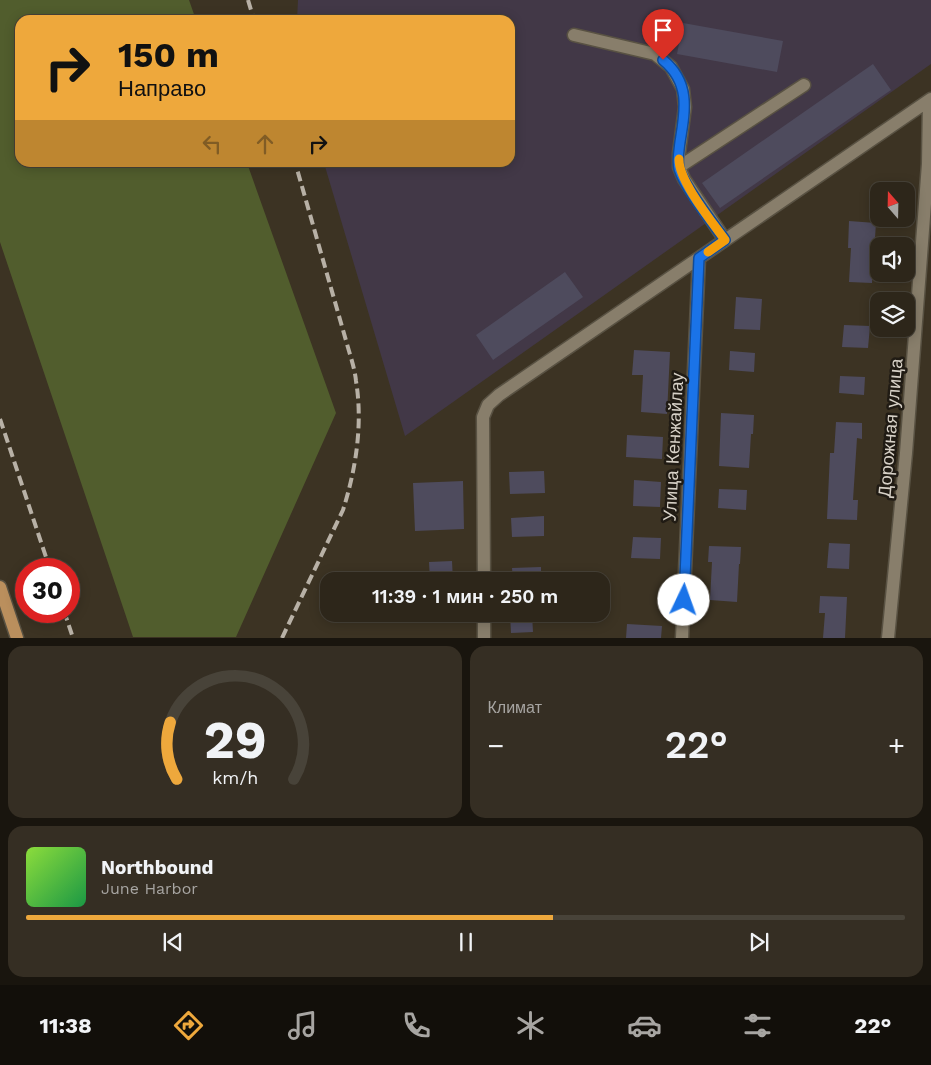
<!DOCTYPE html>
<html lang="ru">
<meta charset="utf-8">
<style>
:root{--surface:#2d261a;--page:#352e23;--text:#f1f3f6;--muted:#a7a5a2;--line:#484339;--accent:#eea83c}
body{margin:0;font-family:"Work Sans",sans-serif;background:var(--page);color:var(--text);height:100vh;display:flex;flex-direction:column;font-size:19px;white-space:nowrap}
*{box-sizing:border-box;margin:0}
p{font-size:16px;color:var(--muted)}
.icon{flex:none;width:28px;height:28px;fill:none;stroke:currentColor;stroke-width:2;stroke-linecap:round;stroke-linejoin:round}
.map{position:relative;height:638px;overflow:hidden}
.panel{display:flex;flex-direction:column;gap:8px;padding:8px;background:#19150e;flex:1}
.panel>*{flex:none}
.top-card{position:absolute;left:15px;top:15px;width:500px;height:152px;border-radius:15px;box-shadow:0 2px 12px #0003,0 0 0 1px var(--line);background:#eea83c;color:#111;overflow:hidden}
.needle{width:32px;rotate:340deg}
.fabs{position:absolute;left:870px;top:182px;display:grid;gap:10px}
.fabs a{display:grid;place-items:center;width:45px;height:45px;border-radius:10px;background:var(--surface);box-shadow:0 2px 12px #0003,0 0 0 1px var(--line);font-size:25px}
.speed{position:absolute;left:15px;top:558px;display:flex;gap:10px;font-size:25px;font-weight:700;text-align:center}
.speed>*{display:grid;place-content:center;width:65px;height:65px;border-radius:50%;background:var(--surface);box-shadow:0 2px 12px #0003,0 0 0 1px var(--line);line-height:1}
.speed .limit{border:8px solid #d22;background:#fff;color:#111}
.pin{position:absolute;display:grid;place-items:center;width:42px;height:42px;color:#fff;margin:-51px -21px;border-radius:50% 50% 50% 0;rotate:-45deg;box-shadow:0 0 5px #0007}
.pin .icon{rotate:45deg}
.me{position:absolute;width:55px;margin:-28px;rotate:3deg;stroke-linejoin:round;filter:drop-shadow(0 0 4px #0008)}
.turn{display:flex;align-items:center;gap:18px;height:105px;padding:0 20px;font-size:22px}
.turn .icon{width:65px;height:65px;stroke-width:2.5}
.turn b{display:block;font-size:35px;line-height:42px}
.lanes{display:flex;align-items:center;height:48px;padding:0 20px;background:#0003;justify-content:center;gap:25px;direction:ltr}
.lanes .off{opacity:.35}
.big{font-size:38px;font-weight:600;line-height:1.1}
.panel .card{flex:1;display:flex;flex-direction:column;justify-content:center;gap:8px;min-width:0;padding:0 18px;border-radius:15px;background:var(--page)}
.panel .dial{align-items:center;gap:0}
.dial svg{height:130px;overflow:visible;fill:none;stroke:var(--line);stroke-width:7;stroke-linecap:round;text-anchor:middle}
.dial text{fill:var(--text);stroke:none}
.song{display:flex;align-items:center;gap:15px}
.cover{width:60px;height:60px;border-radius:8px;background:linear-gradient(135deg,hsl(90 70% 55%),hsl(140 70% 35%))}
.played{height:5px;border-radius:2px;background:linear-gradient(90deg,var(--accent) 60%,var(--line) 60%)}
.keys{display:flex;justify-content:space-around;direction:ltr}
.heat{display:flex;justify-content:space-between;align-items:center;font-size:28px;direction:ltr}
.panel .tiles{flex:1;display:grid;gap:8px;grid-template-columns:1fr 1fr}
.card:last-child{grid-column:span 2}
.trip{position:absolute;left:320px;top:572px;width:290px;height:50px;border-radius:15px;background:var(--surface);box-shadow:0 2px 12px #0003,0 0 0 1px var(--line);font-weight:600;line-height:50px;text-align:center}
.tab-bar{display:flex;height:80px;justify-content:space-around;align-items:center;background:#120f0a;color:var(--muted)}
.tab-bar .icon{width:35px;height:35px}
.tab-bar .current{color:var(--accent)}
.tab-bar b{font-size:22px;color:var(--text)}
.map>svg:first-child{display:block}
.industrial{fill:#423847}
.green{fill:#515d2d}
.building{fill:#4e4b5d}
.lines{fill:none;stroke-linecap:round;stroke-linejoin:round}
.minor-casing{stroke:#595243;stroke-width:15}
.major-casing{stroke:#595243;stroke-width:15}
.minor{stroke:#887e6b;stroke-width:12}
.major{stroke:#ba8f5d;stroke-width:12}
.rail{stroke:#b8b1a6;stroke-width:4;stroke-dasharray:10 5;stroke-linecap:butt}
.route-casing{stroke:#114b97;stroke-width:12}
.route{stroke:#1a73e8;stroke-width:9}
.slow{stroke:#f59e0b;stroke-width:9}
.labels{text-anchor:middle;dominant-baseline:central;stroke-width:5;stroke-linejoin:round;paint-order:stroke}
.street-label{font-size:18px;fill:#d7d1c7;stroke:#201b14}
</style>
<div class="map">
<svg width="931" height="638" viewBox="0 0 931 638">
<rect width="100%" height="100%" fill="#3c3323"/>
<path class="industrial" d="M298,0h633v64l-526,372 -81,-273 186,-1v-142h-213z"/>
<path class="green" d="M0,0h189l7,20h-176v142l227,1 89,250 -100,224h-103l-133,-395z"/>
<path class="building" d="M683,23l100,18 -6,31 -100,-18z
M873,64l18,26 -171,118 -18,-25z
M849,221l27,2 -4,60 -23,-1 2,-34h-3z
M565,272l18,25 -90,63 -17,-25z
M736,297l26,2 -2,31 -26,-1z
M844,325l26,1 -2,22 -26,-1z
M634,350l36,2 -3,62 -26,-2 2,-37h-11z
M730,351l25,2 -1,19 -25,-2z
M840,376l25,1 -1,18 -25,-2z
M721,413l33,2 -1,19h-2l-2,34 -30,-2z
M836,422l26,1v16l-5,-1 -4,62h5l-1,20 -30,-1 3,-66h4z
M627,435l36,2 -1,22 -36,-2z
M544,471l1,22 -35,1 -1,-22z
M634,480l27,2 -1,25 -27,-1z
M463,481l1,48 -49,2 -2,-48z
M719,489l28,1 -1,20 -28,-2z
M544,516v20l-32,1 -1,-19z
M633,537l28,1 -1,21 -29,-1z
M829,543l21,1 -1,25 -22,-1z
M709,546l32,1 -1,17h-1l-2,38 -27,-2 2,-38h-4z
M452,561l1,20h-23l-1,-19z
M541,567v14h-28l-1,-13z
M820,596l27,1 -2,41h-22l2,-25h-6z
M510,614h22l1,18 -22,1z
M627,624l35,2 -1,12h-35z"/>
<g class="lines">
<defs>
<path id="minor" d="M574,35l81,19 16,13 12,22 2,18 -6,46v14l5,12 41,61
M679,167l125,-82
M484,581l-1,-164 5,-12 11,-10 432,-296
M484,614v24
M682,638l17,-380
M888,638l18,-185 22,-289 1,-63"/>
<path id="major" d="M0,587l17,51"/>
</defs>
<use href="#minor" class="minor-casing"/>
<use href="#major" class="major-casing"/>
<use href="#minor" class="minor"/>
<use href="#major" class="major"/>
<path class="rail" d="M248,0l6,20
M0,419l50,150
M64,611l9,27
M282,638l61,-128c13,-41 20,-86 13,-129 -1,-10 -4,-20 -7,-30l-54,-189"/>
</g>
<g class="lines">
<defs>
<path id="route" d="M663,60c28,23 22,51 17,82 -1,8 -3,19 -1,27 6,19 33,53 46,71l-26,18 -15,342"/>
</defs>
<use href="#route" class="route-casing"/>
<use href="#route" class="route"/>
<path class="slow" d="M679,159c-1,21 33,63 46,81l-17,12"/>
</g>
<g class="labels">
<g class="street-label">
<text transform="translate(890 428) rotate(-85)">Дорожная улица</text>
<text transform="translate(673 447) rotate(-87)">Улица Кенжайлау</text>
</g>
</g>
</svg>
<div class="fabs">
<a><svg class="needle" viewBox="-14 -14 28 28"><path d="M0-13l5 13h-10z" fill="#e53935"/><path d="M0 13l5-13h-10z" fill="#a7a5a2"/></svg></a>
<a><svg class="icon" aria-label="sound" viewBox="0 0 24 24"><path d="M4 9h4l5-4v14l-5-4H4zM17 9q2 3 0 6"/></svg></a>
<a><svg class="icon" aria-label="layers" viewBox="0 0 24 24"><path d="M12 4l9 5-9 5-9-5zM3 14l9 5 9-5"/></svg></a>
</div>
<div class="speed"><div class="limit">30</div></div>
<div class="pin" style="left:663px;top:60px;background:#d93025"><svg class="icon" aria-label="arrive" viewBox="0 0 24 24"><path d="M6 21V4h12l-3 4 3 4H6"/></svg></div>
<svg class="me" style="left:684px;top:600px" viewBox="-20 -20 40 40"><circle r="19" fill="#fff"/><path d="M0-13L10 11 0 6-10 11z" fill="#1a73e8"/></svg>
<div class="trip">11:39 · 1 мин · 250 m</div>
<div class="top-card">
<div class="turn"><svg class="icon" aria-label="right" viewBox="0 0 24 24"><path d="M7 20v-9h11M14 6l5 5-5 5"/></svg><div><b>150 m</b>Направо</div></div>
<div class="lanes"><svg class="icon off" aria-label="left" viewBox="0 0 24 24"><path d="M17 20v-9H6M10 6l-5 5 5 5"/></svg><svg class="icon off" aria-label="ahead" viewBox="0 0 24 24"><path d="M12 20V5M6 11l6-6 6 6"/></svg><svg class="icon" aria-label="right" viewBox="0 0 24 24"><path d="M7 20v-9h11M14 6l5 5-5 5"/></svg></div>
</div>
</div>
<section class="panel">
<div class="tiles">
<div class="card dial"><svg viewBox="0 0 100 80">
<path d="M14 69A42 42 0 1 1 86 69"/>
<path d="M14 69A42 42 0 0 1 10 34" stroke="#eea83c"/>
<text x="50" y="56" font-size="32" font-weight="700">29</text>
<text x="50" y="72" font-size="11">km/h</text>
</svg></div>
<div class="card"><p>Климат</p>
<div class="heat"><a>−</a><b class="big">22°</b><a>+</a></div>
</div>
<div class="card">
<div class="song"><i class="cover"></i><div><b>Northbound</b><p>June Harbor</p></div></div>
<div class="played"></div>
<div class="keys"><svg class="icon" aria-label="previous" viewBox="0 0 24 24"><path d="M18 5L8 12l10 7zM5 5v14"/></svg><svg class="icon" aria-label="pause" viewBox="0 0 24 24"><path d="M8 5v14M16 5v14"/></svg><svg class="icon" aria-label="next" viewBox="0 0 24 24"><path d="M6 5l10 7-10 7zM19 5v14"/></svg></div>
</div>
</div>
</section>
<nav class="tab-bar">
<b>11:38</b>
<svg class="icon current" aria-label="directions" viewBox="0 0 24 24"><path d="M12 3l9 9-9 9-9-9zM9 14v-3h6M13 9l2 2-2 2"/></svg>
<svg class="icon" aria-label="music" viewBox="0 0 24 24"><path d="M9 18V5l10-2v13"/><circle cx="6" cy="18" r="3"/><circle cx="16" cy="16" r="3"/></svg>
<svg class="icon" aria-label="phone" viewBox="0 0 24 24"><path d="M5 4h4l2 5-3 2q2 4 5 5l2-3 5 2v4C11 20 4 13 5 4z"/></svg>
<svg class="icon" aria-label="climate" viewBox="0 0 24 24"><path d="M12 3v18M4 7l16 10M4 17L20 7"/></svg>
<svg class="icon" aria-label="car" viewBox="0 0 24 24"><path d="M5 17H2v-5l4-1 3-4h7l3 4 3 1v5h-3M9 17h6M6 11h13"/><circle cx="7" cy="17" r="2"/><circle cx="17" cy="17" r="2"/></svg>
<svg class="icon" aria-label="filters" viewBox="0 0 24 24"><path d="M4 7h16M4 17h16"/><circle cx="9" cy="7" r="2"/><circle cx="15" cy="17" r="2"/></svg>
<b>22°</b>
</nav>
